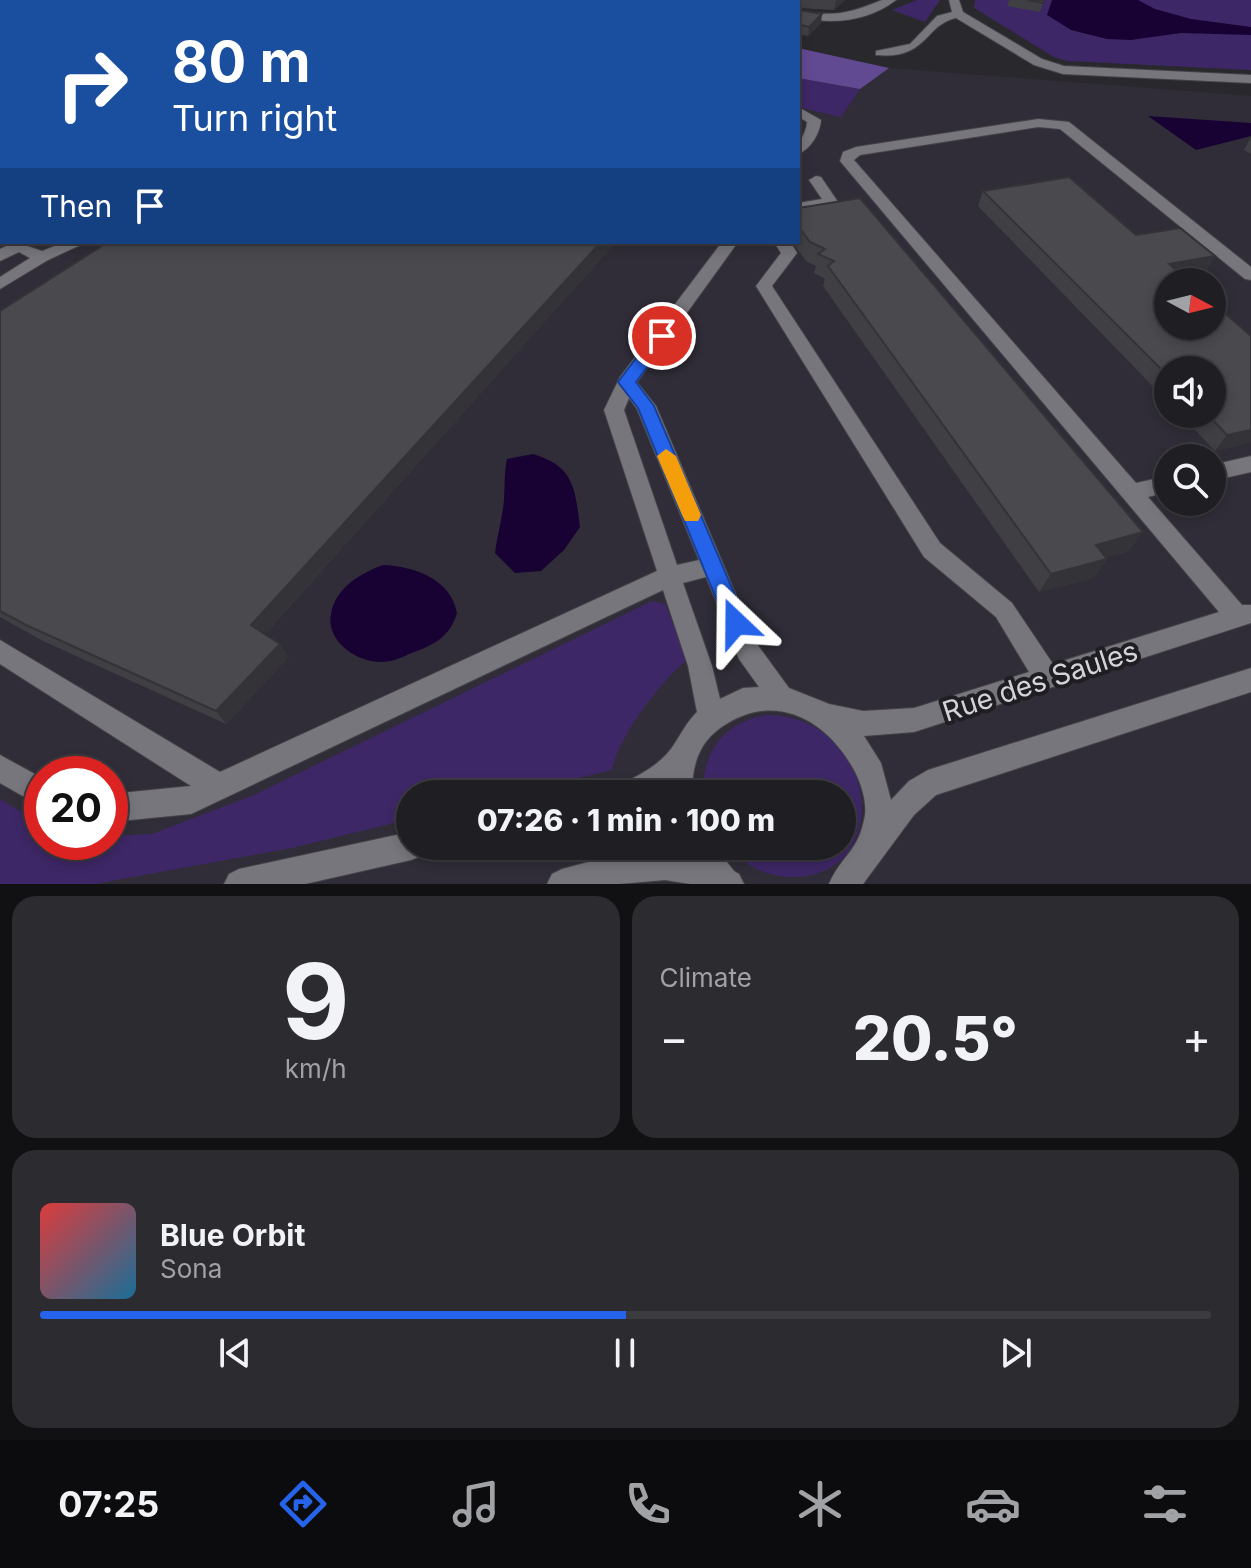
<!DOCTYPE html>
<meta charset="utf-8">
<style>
:root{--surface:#1f1e22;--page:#2c2b2f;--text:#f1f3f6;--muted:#a1a2a5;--line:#3c3c40;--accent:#2563eb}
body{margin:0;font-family:Inter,sans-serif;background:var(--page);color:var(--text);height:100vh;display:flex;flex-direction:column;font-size:30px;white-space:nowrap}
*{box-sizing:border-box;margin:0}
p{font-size:26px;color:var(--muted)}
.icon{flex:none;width:44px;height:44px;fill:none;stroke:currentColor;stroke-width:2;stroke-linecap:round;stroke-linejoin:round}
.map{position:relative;height:884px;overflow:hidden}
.drawer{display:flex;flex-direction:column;gap:12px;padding:12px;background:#111013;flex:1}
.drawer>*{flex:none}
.banner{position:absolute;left:0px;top:0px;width:800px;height:244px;box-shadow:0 4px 12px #0003,0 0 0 2px var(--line);background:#1a4fa0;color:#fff;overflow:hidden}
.needle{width:52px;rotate:97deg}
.fabs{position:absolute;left:1154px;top:268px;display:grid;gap:16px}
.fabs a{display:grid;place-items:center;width:72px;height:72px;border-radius:50%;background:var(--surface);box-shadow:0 4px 12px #0003,0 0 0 2px var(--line);font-size:40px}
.speed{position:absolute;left:24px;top:756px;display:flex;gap:16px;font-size:40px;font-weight:700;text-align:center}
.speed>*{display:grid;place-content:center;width:104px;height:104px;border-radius:50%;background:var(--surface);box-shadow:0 4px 12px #0003,0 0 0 2px var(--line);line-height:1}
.speed .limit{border:12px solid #d22;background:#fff;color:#111}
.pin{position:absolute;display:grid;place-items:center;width:68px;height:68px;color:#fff;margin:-34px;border:4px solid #fff;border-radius:50%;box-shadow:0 2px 8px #0007}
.me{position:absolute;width:88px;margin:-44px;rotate:337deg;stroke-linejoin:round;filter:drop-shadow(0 0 6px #0008)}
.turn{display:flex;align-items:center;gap:28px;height:168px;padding:0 40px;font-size:36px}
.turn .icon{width:104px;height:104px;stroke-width:2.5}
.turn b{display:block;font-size:56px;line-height:68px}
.then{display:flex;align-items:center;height:76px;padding:0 40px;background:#0003;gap:16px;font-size:30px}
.big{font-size:60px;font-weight:800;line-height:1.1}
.drawer .card{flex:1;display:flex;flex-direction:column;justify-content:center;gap:12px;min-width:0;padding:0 28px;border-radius:24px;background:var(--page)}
.drawer .dial{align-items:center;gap:0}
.dial b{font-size:104px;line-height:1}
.song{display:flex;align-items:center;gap:24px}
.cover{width:96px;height:96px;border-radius:12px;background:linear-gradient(135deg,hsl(0 70% 55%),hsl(200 70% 35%))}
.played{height:8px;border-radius:4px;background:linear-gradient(90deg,var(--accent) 50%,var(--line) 50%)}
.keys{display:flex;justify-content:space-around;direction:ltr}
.heat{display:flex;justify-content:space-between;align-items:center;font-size:44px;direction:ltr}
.drawer .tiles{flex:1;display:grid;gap:12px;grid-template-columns:1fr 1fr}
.card:last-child{grid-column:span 2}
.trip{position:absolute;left:396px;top:780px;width:460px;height:80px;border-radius:40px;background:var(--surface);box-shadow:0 4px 12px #0003,0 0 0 2px var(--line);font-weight:800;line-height:80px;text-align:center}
.dock{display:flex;height:128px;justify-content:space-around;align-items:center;background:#0c0c0e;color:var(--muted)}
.dock .icon{width:56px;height:56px}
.dock .selected{color:var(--accent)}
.dock b{font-size:36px;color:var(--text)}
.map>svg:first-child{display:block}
.built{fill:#302d38;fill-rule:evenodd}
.green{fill:#3e2766}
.forest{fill:#624a92}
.water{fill:#180234}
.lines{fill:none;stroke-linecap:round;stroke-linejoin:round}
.minor-casing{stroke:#444347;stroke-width:2}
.minor{fill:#77767c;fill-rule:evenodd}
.wall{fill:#403f43}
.shaded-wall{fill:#343337}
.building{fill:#4a494e;stroke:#343337;stroke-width:2}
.route{fill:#2563eb;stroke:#184099;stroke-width:2}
.slow{fill:#f59e0b}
.labels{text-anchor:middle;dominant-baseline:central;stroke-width:8;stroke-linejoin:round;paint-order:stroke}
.near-street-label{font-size:28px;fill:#d4d3d7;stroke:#1f1e23}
</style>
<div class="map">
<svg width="1251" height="884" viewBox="0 0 1251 884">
<rect width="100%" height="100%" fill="#29282d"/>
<path class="built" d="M0,0l577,2h-575v240h796v-193l91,19 362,28v788h-1251zM1168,282h44v44h-44zM1168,370h44v44h-44zM1168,458h44v44h-44zM42,774h68v68h-68zM410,794h432v52h-432z"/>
<path class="green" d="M917,0h23l-15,22 -33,-12z
M975,0h276v70l-184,-9 -13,-4 -80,-49z
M798,78l62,11 -19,28 -43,-10z
M652,601l13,3 23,55c-27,22 -70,78 -76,111l-97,24h-105v25l-118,29 -197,36h-95v-85l42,25v18h68v-6l42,-2 102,-39z
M766,715c114,0 131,163 26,162 -26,0 -48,-12 -65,-31h115v-52h-139c-1,-42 21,-72 63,-79z"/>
<path class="forest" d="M798,48l91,20 -29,21 -62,-11z"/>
<path class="water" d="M1052,0h86l17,9 36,10 60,8v8l-70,-2 -50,7 -24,-1 -36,-9 -24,-15z
M1148,116l103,7v13l-55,14z
M533,454c41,12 42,34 47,73l-16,23 -23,21 -26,2 -20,-20c2,-18 8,-36 9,-54 1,-15 0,-26 3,-40z
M383,565c31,1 68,14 74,48 -7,23 -21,31 -43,39 -8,3 -16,8 -24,9 -26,6 -65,-17 -59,-47 4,-26 30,-41 52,-49z"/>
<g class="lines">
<defs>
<path id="minor" d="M882,0h14c-27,21 -65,26 -98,16v-6c33,8 53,3 84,-10z
M949,0h10l4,12 79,47 22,7 187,9v8l-188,-9 -29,-9 -78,-47c-32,7 -28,42 -80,37v-4l34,-7 27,-28 15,-4z
M0,102l2,1v8l-2,-1z
M798,107l23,13c-1,13 -10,29 -23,34 0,-14 8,-19 9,-32l-9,-6z
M1038,119l31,3 182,145v13l-6,-1 -185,-150 -22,-2 -178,28 -6,5 282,323 32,-7v16l-20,5 94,108h9v18l-337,109 -50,4 17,27 10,37 18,-19 19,-11 323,-102v24l-315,103 -22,20 -51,69h-34c13,-30 30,-32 36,-69 2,-17 -6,-38 -15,-52 -27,-44 -74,-69 -122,-40 -28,16 -36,39 -36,71h-76l4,-10c20,-8 44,-22 55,-41 7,-11 12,-21 22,-31l-9,-46 -25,-76 -472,224 -81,8v-28l81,-8 -191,-122v-24l220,132 437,-201 -53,-161 16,-33 102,-135h16l-101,140 19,24 101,238 32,44 40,16 34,7 51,-3 115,-36 -33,-55 -72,-60 -168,-271 25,-33 -7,-11h16l7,11 -25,33 168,257 72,60 41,61 166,-52 -379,-451 3,-9 13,-5zM629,398l8,11 62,151 -22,5 -53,-155zM706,577l33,82 20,28 -16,1 -23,11 -8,-33 -29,-83z
M816,176l5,1 17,25 -2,3 -38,8v-10l24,-4 -13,-19z
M2,211v10l-2,1v-10z
M15,242l27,9 23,-9h22l-39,18 -48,29v-12l30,-19 -11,-6 -19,9v-12z
M1251,456v16l-39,9v-16z
M0,755l42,23v29l-42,-24z
M410,832v14h15l-4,10 -10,4 -106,24h-81l5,-10 10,-5z
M681,846h33l20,25 5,3 5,10h-54l-25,-4 -46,4h-72l5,-10 10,-5c41,-11 79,-22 122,-16z"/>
</defs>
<use href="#minor" class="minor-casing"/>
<use href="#minor" class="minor"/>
</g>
<path class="wall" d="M16,0h178l1,2h-184z
M641,0h204l-11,10 -36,-2 1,2 22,13 -13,13 -10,-2v-32h-148z
M1009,0h35l-4,12 -33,-6z
M1251,137v17l-7,-4z
M983,191l153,44 79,21 -10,16 -22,4 68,166 -36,9 -35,-37h32l-44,-44v32l-190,-196z
M798,208l331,343 -23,6 1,2 -13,19 -55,14 -216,-306 2,-7 -11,-6 2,-7 -10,-5 -14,-19h6z
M108,242h508l-351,392 24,23 -63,67 -185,-84 -41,-23v-306z"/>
<path class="shaded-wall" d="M118,0h12l1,2h-18z
M159,0h35l1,2h-41z
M837,0h8l-11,10 2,-9z
M822,14l-1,9 -13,13 1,-9z
M2,50v22l-2,1v-22z
M601,242h15l-356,397 -9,-14z
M1215,256l-10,16 -45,8 9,-16z
M1251,430v12l-36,9 12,-16z
M1143,532l-14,19 -46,12 13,-18z
M1107,559l-13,19 -55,14 12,-18z
M280,644l9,13 -63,67 -10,-13z"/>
<path class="building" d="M16,0h102l-5,2h-102z
M683,0h115v2h-105z
M1027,0h17l-1,3z
M798,4l1,6 23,4 -13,13 -11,-3z
M2,5v45l-2,1v-45z
M1069,177l67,58 44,-7 35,28 -46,8 20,18h-21v44h44v-24l39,34v94l-24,5 -20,-21h5v-44h-44v6l-185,-185z
M860,198l283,334 -47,13 11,14 -56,15 -223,-308 6,-5 -16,-7 7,-5 -15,-7 -12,-16v-18z
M108,242h493l-350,383 29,19 -64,67 -190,-86 -26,-14v-300z"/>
<path class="route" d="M662,331l8,5 -34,46 18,24 93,217 -3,7 -8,3 -7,-3 -3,-7 -88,-215 -20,-26 38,-50z"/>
<path class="slow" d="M666,449l10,7 25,59 -3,6h-13l-3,-6 -25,-59z"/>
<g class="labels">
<g class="near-street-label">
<text transform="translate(1040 681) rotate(-18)">Rue des Saules</text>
</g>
</g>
</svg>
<div class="fabs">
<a><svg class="needle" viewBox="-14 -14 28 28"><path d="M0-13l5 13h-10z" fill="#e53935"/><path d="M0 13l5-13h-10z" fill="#a1a2a5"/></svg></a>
<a><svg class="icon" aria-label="sound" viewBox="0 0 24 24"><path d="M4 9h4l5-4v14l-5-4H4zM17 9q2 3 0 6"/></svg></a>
<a><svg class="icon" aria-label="search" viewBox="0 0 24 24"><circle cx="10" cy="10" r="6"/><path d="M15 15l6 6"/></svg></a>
</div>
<div class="speed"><div class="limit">20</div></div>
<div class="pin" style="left:662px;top:336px;background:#d93025"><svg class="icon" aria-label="arrive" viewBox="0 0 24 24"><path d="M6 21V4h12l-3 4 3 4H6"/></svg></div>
<svg class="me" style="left:736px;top:623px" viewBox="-20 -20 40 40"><path d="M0-17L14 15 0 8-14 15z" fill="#2563eb" stroke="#fff" stroke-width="4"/></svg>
<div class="trip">07:26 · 1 min · 100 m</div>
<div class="banner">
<div class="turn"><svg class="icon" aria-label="right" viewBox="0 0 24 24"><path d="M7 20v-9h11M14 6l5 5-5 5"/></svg><div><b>80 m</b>Turn right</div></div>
<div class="then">Then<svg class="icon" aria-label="arrive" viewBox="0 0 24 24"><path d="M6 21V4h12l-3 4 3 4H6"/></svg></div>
</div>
</div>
<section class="drawer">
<div class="tiles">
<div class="card dial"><b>9</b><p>km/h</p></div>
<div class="card"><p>Climate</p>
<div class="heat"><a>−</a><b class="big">20.5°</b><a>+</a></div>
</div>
<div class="card">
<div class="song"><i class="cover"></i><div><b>Blue Orbit</b><p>Sona</p></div></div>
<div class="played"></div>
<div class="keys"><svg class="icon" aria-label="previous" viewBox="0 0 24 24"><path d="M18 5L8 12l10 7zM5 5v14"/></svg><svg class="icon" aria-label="pause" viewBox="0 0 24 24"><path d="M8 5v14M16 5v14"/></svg><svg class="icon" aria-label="next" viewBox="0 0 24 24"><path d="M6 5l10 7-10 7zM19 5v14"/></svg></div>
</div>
</div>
</section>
<nav class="dock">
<b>07:25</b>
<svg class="icon selected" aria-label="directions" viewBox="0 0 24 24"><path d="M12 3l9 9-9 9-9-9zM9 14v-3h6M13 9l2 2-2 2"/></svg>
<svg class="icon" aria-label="music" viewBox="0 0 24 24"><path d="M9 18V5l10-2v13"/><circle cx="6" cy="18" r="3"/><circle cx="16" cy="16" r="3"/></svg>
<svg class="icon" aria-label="phone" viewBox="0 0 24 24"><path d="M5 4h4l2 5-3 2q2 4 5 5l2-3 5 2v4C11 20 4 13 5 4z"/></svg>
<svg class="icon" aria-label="climate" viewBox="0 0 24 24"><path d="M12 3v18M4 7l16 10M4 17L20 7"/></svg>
<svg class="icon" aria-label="car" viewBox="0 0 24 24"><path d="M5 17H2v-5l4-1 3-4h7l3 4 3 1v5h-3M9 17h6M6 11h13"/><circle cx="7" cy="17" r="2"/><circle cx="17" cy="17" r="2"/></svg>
<svg class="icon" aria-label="filters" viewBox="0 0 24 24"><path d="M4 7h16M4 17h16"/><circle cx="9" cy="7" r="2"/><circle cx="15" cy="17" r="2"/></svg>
</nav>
